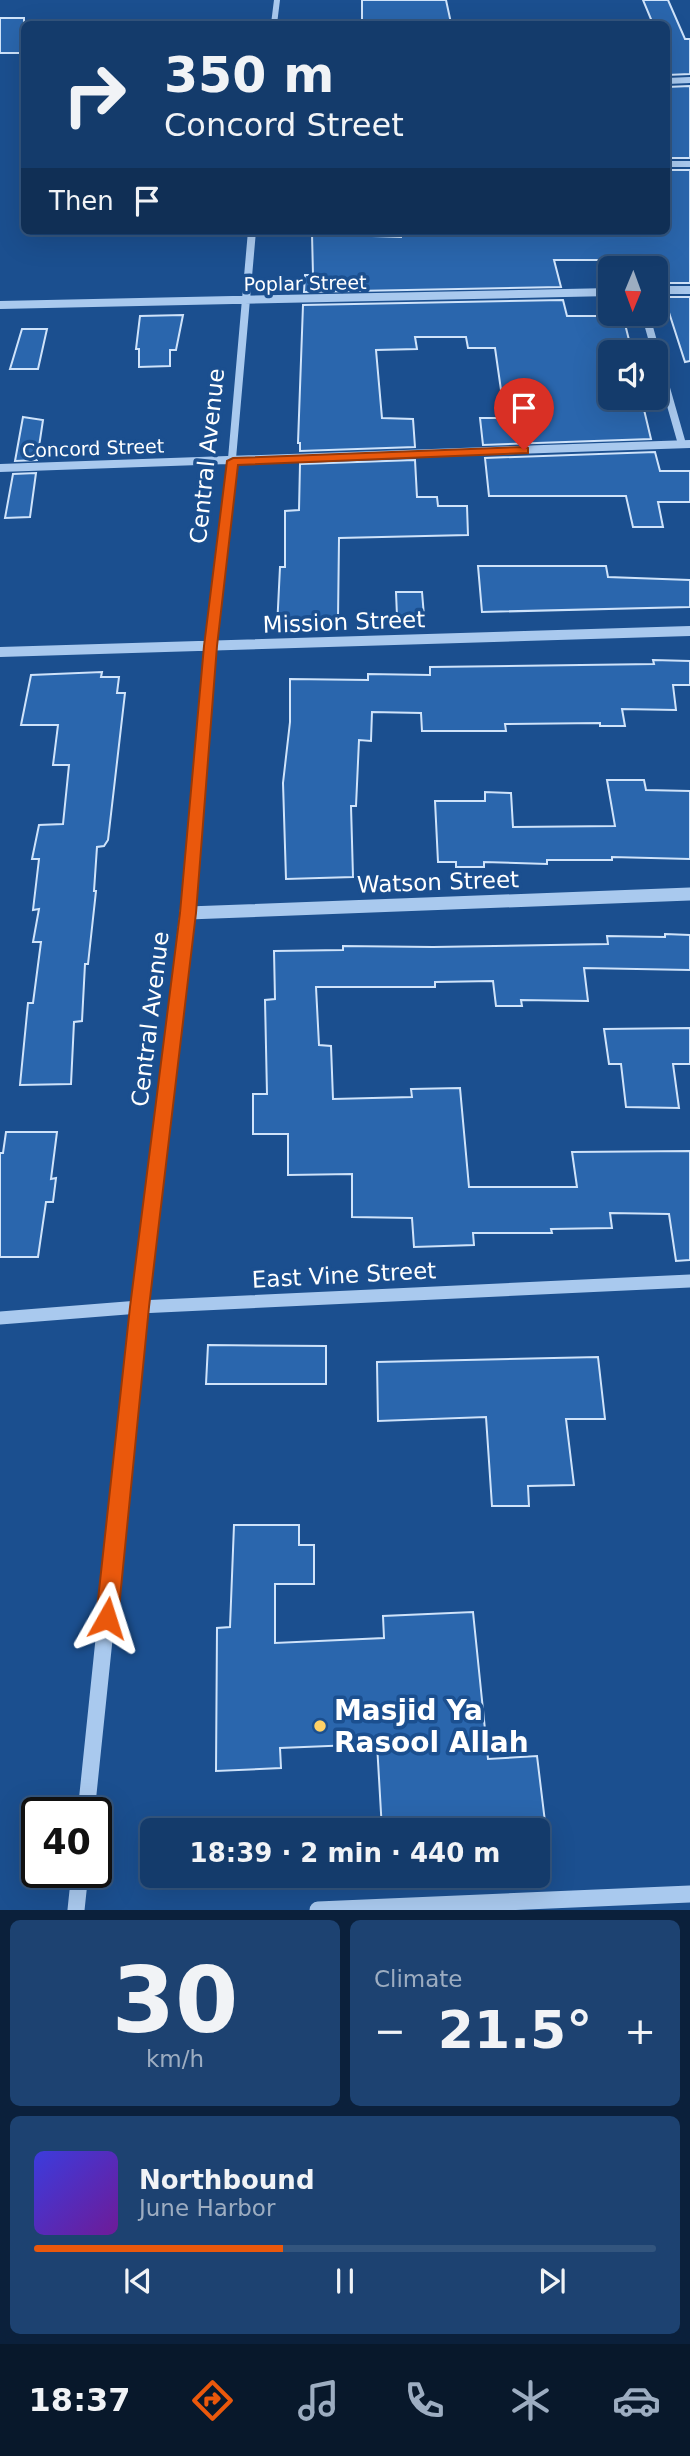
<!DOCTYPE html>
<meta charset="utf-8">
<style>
:root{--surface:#143b6b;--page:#1d4271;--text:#f1f3f6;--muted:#9dadc1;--line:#33557e;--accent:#ea580c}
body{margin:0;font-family:"DejaVu Sans",sans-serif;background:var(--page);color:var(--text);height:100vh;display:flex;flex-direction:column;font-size:26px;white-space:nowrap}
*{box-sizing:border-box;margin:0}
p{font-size:23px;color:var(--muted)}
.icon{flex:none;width:38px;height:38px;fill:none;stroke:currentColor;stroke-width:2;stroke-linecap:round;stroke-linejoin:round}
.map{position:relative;height:1910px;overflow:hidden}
.details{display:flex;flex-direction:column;gap:10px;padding:10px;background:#0b203b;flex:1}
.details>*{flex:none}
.top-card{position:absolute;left:21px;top:21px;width:649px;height:214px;border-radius:10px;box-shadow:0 7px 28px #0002,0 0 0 2px var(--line);background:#143b6b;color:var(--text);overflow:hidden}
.needle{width:46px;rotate:181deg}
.tools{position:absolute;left:598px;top:256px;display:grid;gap:14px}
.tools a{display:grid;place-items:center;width:70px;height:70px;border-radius:10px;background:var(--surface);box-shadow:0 7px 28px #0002,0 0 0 2px var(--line);font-size:35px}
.speed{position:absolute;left:21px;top:1797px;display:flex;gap:14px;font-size:35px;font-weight:700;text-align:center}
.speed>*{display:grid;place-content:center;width:91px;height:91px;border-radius:50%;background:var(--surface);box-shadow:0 7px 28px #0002,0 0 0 2px var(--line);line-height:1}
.speed .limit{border:4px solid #111;border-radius:10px;background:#fff;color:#111}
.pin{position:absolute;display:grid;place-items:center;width:60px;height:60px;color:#fff;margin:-72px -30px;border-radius:50% 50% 50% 0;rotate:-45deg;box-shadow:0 0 7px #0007}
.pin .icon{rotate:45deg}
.me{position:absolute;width:77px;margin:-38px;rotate:6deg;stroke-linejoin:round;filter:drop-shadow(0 0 5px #0008)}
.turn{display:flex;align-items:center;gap:24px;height:147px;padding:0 28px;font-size:32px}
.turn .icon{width:91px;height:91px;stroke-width:2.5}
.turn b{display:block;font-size:49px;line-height:60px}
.then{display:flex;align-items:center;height:66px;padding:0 28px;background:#0003;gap:14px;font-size:26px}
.big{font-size:52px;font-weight:700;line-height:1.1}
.details .widget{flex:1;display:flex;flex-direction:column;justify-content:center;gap:10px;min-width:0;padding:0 24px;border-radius:10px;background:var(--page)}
.details .dial{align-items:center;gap:0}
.dial b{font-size:91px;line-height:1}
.song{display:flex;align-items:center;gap:21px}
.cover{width:84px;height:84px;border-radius:10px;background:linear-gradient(135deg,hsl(240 70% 55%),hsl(280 70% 35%))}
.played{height:7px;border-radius:4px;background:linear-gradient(90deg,var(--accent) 40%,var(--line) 40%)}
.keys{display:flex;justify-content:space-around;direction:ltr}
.heat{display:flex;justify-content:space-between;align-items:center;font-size:38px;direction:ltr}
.details .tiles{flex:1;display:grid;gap:10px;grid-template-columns:1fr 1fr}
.widget:last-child{grid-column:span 2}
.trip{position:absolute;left:140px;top:1818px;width:410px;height:70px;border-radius:10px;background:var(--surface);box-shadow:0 7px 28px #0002,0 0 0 2px var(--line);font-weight:700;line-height:70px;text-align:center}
.dock{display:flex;height:112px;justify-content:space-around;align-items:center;background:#08182b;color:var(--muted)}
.dock .icon{width:49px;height:49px}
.dock .current{color:var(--accent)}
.dock b{font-size:32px;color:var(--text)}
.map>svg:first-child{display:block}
.building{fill:#2a66ad;stroke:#cfe3fa;stroke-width:2}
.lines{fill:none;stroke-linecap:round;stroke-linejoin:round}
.minor-far4{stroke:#a9c9ee;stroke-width:6}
.minor-far3{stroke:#a9c9ee;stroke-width:8}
.minor-far2{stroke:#a9c9ee;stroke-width:10}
.minor-far1{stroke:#a9c9ee;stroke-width:13}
.minor{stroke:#a9c9ee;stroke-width:17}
.route{fill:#ea580c;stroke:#983908;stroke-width:2}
.poi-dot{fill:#ffd166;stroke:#1b4f8f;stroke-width:2.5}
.labels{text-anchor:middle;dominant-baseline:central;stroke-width:7;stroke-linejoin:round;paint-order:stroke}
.far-street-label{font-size:19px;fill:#fff;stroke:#1b4f8f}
.street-label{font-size:23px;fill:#fff;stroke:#1b4f8f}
.near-poi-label{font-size:28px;font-weight:bold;fill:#fff;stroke:#1b4f8f;text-anchor:start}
</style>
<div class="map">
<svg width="690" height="1910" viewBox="0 0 690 1910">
<rect width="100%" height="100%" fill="#1b4f8f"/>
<path class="building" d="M362,0h84l5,23 -89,1z
M643,0h25l17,39h5v35l-23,1v-51h-14z
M0,18h24v35h-24z
M690,86v72h-23v-71z
M667,170h23v113h-31l-3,-15h-4l-2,-8h-96l7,27 -257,5 1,-17h8l-1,-41 89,3v-2l266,-4z
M664,297h26v64l-5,1z
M563,300l4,16h56l9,36h-28l7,24v21h30l10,42 -168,6 -3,-27h25l-10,-70h-27l-2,-11h-51l2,12 -41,1 6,68 31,1 2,28 -115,4v-8h-2l5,-138z
M183,315l-7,35h-6v16l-31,1v-18h-3l4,-33z
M22,329h25l-9,40h-28z
M23,417l20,3 -6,40 -22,1z
M655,452l5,19h30v31h-32l5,25h-30l-7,-31h-137l-4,-38z
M415,460l2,37h20l1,9h29l1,29 -129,3 -1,81h-4v9h-57l3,-61h5v-56l14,-1 1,-46z
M36,473l-6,44 -25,1 8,-44z
M478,566h128l2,11 82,3v27l-208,5z
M396,592h26l2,24h-27z
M653,660l37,1v24h-17l3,25 -54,-1 3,17h-25v-3l-95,1 1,7h-84l-1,-18 -49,-1 -1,29 -12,-1 -3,66h-5l2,71 -67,2 -3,-96 7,-61v-43l78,1v-6l62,1v-8l224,-3z
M102,672l-1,5h18l-2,16h8l-17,147 -4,6 -7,1 -3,44h2l-8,73h-3l-3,57 -8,1 -3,62 -51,1 8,-82h5l8,-61h-8l6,-33 -6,1 6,-51h-7l7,-34 24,-1 6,-59h-16l5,-40h-37l10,-50z
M607,780h37l2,10 44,1v68l-78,-2v3h-65v4l-63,-2v5h-28v-5h-18l-3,-61h50v-9l26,1 2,34 102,-1z
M665,934l25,1v35l-106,-2 4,33 -67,-1 1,6h-26l-3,-25 -58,1v5h-119l3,58 12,1 2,53 79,-2 -1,-8 49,-1 9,99h108l-5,-35 118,-1v109l-14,1 -7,-47 -59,-1 2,15 -61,1 1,4h-79l1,12 -60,2 -2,-29 -60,-1v-43l-64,1v-41h-35v-40h14l-2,-94 10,-1 -1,-48 69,-1v-4l90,1 175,-3 -1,-8 58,1z
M690,1028v36h-17l6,44 -53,-1 -5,-43h-12l-5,-35z
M6,1132h51l-6,47 5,-1 -3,24h-7l-8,55h-38v-104h3z
M208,1345l118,1v38h-120z
M598,1357l7,62h-39l8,66 -46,1 1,20h-37l-6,-89 -108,4 -1,-59z
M234,1525h65v20h15v39h-39v59l109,-5 -1,-22 90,-4 15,147 49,-3 9,74h-164l-5,-86 -97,4 1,20 -65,3 1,-143 13,-1z"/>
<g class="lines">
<path class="minor-far4" d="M274,24l3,-24
M667,81l23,-1
M667,164h23"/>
<path class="minor-far3" d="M656,290h34
M0,305l611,-13
M645,313l11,39
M656,353l26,91
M0,468l690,-24
M228,504l24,-273"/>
<path class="minor-far2" d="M0,652l690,-21
M192,864l18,-218 18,-144"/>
<path class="minor-far1" d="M188,913l502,-19
M0,1318l139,-11 551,-26
M137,1324l55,-461"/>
<path class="minor" d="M86,1813l51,-491
M76,1910l4,-38
M318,1910l372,-16"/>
</g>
<path class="route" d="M524,447l4,1v5l-290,12 -21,181 -21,267 -47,394 -31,311 -4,8 -7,3 -8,-3 -3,-8 34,-311 50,-394 24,-267 23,-185 6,-3z"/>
<circle class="poi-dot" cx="320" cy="1726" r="7"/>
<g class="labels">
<g class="far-street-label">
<text transform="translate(305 283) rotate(-1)">Poplar Street</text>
<text transform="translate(93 448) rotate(-2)">Concord Street</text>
</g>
<g class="street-label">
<text transform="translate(207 456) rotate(-84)">Central Avenue</text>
<text transform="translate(344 622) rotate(-2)">Mission Street</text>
<text transform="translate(438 882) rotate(-2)">Watson Street</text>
<text transform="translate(150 1019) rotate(-83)">Central Avenue</text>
<text transform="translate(344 1275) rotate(-3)">East Vine Street</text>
</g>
<g class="near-poi-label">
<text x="334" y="1710">Masjid Ya<tspan x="334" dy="32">Rasool Allah</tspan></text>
</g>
</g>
</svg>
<div class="tools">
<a><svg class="needle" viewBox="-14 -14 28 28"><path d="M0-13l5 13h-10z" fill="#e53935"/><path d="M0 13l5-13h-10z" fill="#9dadc1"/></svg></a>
<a><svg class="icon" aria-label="sound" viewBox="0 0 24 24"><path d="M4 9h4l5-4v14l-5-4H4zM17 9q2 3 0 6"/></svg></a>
</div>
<div class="speed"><div class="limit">40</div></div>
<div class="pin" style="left:524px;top:450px;background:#d93025"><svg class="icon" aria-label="arrive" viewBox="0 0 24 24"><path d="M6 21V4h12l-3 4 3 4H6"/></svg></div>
<svg class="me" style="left:107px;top:1618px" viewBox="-20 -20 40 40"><path d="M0-17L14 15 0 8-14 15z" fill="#ea580c" stroke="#fff" stroke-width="4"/></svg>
<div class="trip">18:39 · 2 min · 440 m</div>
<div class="top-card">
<div class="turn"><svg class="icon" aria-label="right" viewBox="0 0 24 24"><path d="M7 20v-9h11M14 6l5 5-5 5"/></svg><div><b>350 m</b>Concord Street</div></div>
<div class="then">Then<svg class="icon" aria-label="arrive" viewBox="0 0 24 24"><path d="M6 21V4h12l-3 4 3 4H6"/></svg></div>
</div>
</div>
<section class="details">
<div class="tiles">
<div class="widget dial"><b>30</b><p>km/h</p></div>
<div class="widget"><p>Climate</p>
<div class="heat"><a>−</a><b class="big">21.5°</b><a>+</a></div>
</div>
<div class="widget">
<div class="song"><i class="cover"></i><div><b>Northbound</b><p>June Harbor</p></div></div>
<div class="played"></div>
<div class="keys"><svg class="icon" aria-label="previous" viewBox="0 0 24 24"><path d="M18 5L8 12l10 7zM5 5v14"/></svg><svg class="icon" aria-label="pause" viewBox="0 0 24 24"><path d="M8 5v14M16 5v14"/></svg><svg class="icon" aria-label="next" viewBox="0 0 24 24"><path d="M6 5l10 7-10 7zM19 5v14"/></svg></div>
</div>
</div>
</section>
<nav class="dock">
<b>18:37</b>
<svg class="icon current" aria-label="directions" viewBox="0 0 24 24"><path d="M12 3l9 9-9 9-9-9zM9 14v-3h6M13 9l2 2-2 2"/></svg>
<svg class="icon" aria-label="music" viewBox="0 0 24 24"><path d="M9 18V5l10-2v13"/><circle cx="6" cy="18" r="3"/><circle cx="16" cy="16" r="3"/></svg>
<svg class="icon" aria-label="phone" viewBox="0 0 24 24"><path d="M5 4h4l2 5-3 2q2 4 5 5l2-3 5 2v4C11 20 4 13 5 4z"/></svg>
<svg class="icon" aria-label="climate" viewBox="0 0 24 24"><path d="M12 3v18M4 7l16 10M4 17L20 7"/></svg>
<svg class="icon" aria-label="car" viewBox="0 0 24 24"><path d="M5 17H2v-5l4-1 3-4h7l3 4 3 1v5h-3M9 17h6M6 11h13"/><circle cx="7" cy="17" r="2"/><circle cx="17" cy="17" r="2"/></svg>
</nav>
